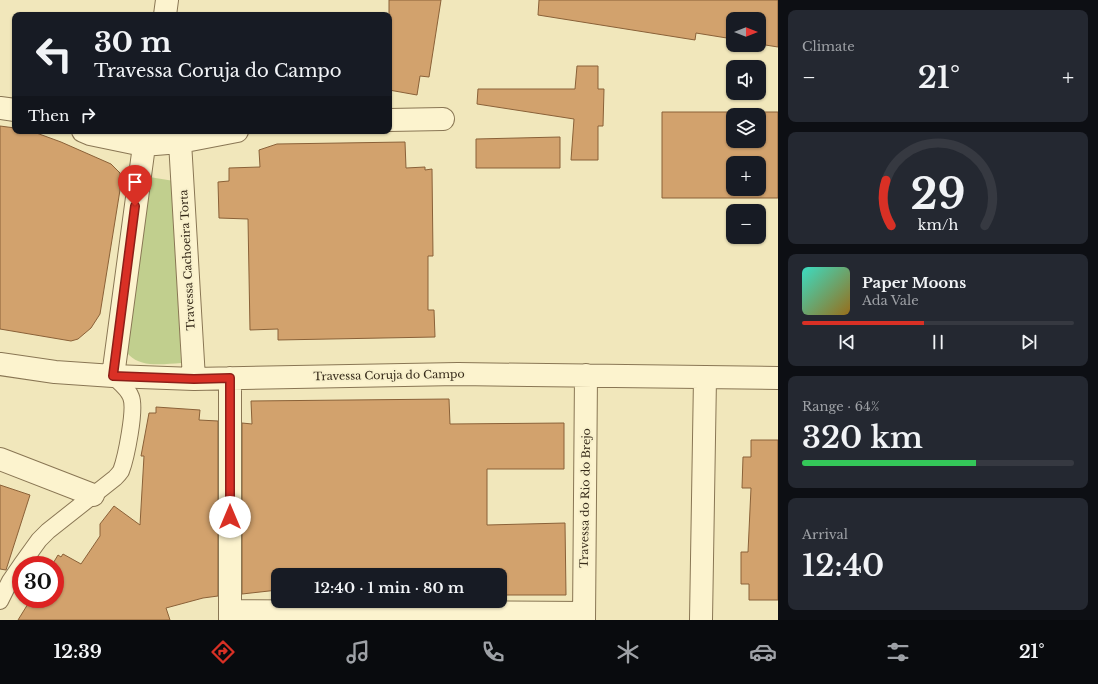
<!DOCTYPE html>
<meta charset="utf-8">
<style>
:root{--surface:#171b24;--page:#242831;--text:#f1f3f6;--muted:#9ea1a6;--line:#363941;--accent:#d93025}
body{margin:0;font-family:"Libre Baskerville",serif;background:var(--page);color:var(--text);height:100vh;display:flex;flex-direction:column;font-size:15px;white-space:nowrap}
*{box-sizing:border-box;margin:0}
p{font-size:13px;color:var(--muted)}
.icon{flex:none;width:22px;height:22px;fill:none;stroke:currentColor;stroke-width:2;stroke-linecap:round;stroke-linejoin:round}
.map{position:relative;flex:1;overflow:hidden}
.details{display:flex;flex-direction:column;gap:10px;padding:10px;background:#0d0f14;width:320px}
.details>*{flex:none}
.guide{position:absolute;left:12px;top:12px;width:380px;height:122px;border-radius:8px;box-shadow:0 1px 3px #0004;background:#171b24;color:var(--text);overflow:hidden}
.needle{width:26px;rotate:90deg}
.fabs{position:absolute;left:726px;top:12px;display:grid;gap:8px}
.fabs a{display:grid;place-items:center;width:40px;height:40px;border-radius:8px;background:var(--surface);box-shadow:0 1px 3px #0004;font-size:20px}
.speed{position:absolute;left:12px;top:556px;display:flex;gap:8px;font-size:20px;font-weight:700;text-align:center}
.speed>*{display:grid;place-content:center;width:52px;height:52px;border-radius:50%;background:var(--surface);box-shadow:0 1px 3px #0004;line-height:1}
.speed .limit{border:6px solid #d22;background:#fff;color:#111}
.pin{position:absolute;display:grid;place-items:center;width:34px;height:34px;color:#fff;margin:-41px -17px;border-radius:50% 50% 50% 0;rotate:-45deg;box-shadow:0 0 4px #0007}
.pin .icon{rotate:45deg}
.me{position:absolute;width:44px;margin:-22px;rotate:0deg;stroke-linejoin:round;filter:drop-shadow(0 0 3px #0008)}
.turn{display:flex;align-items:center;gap:14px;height:84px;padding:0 16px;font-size:18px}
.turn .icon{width:52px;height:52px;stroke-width:2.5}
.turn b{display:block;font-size:28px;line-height:34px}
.then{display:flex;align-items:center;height:38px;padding:0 16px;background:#0003;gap:8px;font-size:15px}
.big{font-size:30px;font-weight:600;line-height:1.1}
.details .widget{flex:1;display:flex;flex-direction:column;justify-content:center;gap:6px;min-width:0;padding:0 14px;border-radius:8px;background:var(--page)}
.details .dial{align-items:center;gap:0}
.dial svg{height:104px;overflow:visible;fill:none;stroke:var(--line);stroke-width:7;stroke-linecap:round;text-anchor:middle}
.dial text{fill:var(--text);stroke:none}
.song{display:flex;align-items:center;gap:12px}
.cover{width:48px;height:48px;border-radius:6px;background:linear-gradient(135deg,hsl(170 70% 55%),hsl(40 70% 35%))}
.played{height:4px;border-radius:2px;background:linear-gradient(90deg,var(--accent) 45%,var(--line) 45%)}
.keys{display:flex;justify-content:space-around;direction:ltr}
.heat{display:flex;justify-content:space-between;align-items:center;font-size:22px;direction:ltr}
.charge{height:6px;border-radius:3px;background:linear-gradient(90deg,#34c759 64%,var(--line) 0)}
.trip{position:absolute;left:271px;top:568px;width:236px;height:40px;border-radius:8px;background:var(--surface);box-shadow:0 1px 3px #0004;font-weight:600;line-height:40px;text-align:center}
.menu{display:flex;height:64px;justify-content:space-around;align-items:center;background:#090b0e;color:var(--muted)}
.menu .icon{width:28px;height:28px}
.menu .current{color:var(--accent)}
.menu b{font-size:18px;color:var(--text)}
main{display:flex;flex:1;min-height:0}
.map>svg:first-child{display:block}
.green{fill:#c1cf8e}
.building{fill:#d2a26d;stroke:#8a6138;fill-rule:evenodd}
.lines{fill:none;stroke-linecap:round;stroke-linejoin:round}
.lane-casing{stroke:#897654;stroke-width:18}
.street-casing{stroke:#897654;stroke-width:24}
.lane{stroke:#fcf3ce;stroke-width:16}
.street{stroke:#fcf3ce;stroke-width:22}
.route-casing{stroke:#8d1f18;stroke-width:10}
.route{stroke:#d93025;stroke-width:7}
.labels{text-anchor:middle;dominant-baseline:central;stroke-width:4;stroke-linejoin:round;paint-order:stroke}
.street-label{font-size:11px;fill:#372b1a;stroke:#f8f0cb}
</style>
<main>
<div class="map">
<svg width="778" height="620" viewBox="0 0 778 620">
<rect width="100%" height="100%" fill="#f1e7bb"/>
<path class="green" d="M143,176l31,5 7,182c-17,1 -39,5 -52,-8 -3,-3 -4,-9 -6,-14z"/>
<path class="building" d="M389,0h52l-12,77 -9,-1 -3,19 -28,-5z
M539,0h239v47l-19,-3v-25h-26v20l-37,-6 -1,7 -157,-25z
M577,66h21v23h6l-1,37h-5v34h-27l3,-41 -97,-15 1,-15h97z
M662,112h116v86h-116zM733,115h26v26h-26zM733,163h26v26h-26z
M0,126l15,2v3h16l30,11 50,22 9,9 1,7 -1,10 -20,124 -9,14 -13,11 -7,2 -71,-12z
M560,137v31h-84v-29z
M405,142l1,26 19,-1v3l7,-1 1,87h-5v54h6l1,27 -157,3v-11l-28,1 -2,-111 -29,-1 -1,-36 11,-1v-13l31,-1 -1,-17 18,-6z
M449,399l1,25 114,-1v46h-77v56l78,-2 1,72h-66v-20h-12v-2l-66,2h-144v15l-36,4v-171l10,1 -1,-23z
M156,407l44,3 -1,10 19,1v175l-15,2 -37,10 4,12h-152l13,-21h24v-34h-3l6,-10 3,2 2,-3 18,10 19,-28v-12l14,-18 26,19 4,-69h-3l8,-43h7z
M751,440h27v160h-29v-16h-8v-32h7l3,-64h-9l1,-31h8z
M0,485l30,10 -24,75 -6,-1z"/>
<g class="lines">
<defs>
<path id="lane" d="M21,565l18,-25 9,-9 67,-53c2,-2 4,-4 6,-7 5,-13 15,-62 10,-74 -3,-9 -12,-15 -18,-21
M0,601l10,-20 11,-16"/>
<path id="street" d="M165,15l2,-15
M0,108l15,2
M389,120l54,-1
M83,131l7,3 53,11 37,-3 57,-11
M180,142l14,237
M0,364l55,8 58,4 81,3 264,-5 320,4
M113,376l33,-245
M230,378v242
M0,459l93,36
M230,611l353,2
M584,620l2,-245
M701,620l4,-242"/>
</defs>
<use href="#lane" class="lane-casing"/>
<use href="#street" class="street-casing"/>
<use href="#lane" class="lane"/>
<use href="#street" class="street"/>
</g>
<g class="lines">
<defs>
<path id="route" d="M135,206l-22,170 81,3 36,-1v139"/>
</defs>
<use href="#route" class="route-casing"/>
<use href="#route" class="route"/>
</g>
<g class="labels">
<g class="street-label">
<text transform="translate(187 260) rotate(-93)">Travessa Cachoeira Torta</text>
<text transform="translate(389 375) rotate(-1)">Travessa Coruja do Campo</text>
<text transform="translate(585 498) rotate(-89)">Travessa do Rio do Brejo</text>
</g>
</g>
</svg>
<div class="fabs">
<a><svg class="needle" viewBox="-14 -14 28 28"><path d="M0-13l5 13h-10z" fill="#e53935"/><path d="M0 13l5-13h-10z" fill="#9ea1a6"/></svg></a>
<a><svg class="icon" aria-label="sound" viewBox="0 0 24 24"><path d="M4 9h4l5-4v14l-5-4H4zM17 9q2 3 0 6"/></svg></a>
<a><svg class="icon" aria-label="layers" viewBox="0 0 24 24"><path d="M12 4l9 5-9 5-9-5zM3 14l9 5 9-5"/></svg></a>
<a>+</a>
<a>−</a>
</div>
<div class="speed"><div class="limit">30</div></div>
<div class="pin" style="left:135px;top:206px;background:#d93025"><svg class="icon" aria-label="arrive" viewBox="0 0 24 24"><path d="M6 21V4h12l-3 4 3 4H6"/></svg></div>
<svg class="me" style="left:230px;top:517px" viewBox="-20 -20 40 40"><circle r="19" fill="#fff"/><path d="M0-13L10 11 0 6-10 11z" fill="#d93025"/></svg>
<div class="trip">12:40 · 1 min · 80 m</div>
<div class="guide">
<div class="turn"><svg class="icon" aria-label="left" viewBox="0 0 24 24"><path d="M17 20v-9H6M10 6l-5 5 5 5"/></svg><div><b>30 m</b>Travessa Coruja do Campo</div></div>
<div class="then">Then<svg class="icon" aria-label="right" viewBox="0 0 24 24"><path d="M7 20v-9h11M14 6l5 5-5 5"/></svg></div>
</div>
</div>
<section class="details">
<div class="widget"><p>Climate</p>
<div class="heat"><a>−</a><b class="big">21°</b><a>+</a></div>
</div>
<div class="widget dial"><svg viewBox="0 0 100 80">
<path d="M14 69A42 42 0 1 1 86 69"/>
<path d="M14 69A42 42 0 0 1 10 34" stroke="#d93025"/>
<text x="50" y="56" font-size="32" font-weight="700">29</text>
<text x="50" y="72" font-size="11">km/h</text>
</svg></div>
<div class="widget">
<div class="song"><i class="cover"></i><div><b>Paper Moons</b><p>Ada Vale</p></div></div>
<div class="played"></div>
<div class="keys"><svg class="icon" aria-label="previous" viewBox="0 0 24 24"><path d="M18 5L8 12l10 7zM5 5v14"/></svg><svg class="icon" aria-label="pause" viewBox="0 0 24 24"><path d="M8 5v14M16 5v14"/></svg><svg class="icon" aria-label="next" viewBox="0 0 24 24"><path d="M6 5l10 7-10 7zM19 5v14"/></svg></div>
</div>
<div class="widget"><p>Range · 64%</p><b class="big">320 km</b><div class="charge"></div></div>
<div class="widget"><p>Arrival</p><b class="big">12:40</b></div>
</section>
</main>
<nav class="menu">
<b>12:39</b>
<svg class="icon current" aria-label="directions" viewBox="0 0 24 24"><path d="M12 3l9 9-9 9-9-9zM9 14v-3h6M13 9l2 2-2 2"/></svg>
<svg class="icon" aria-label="music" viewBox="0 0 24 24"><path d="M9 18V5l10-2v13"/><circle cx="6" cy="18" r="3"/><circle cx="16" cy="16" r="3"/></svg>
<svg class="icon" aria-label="phone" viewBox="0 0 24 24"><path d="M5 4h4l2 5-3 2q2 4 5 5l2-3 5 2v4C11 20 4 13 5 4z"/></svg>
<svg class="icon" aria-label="climate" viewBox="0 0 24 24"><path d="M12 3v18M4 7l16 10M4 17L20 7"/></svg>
<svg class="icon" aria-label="car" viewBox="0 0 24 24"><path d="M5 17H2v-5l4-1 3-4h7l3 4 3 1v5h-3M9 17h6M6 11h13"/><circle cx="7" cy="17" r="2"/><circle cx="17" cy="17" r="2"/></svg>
<svg class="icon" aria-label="filters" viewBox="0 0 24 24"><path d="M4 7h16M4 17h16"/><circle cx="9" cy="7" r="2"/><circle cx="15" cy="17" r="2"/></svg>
<b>21°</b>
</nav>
